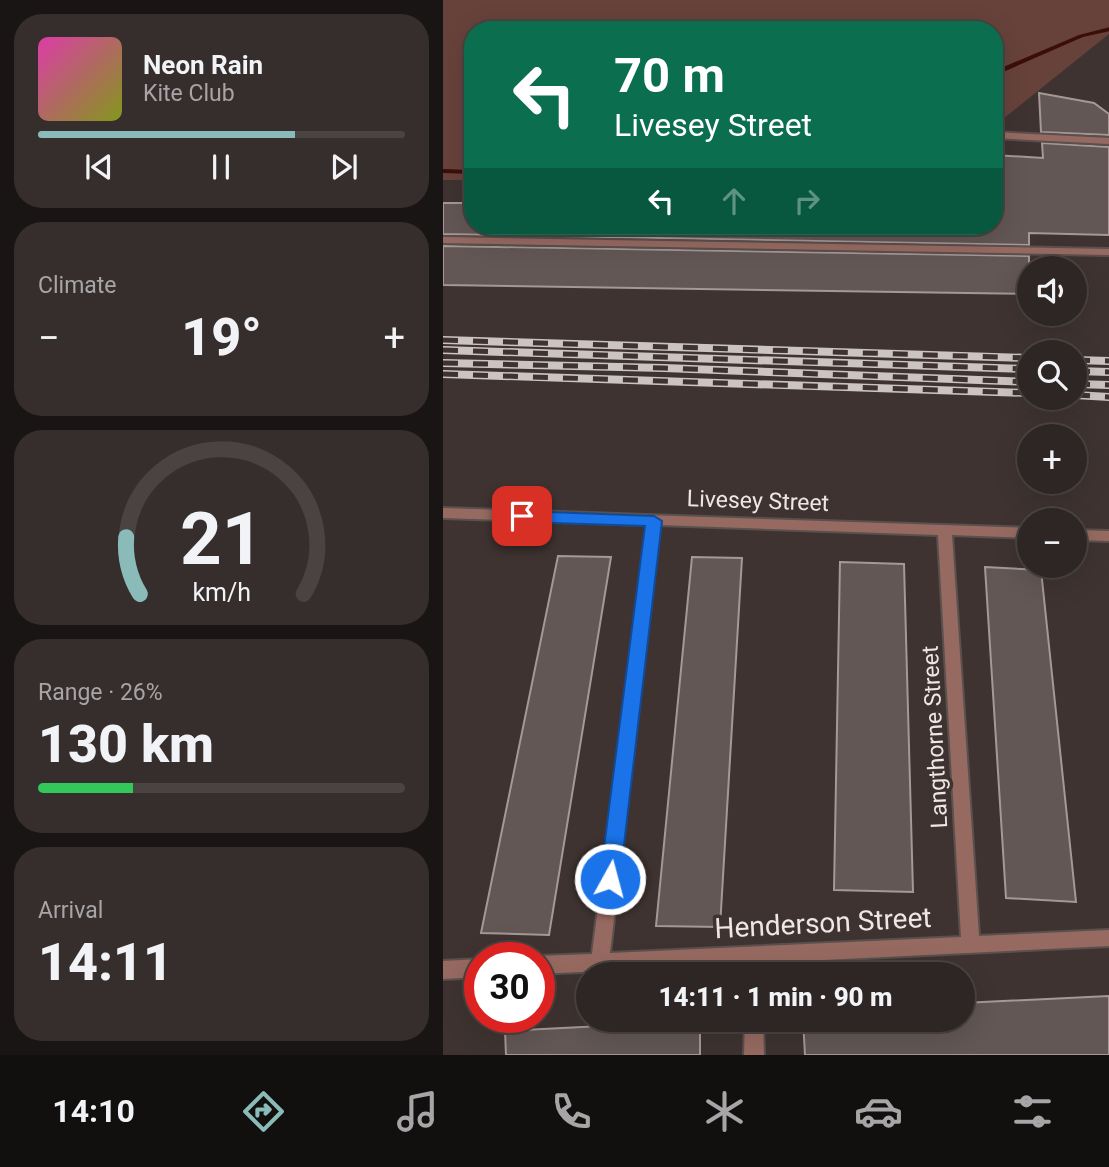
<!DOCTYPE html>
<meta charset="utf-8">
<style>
:root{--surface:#2e2625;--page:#362e2d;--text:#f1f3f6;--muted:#a7a5a7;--line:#494342;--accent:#8bbbb9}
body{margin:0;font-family:Roboto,sans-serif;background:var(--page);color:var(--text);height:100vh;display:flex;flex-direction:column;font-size:26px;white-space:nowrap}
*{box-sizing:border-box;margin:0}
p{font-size:23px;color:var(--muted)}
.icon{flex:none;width:38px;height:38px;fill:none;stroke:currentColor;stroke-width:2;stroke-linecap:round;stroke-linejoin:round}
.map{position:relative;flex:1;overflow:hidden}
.panel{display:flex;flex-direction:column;gap:14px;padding:14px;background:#191514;width:443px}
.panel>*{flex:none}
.top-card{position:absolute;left:21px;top:21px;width:539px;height:214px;border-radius:28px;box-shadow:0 7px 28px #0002,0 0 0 2px var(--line);background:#0b6e4f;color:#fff;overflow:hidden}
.buttons{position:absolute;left:574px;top:256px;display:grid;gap:14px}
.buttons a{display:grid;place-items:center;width:70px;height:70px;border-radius:50%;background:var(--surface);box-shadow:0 7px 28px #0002,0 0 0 2px var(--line);font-size:35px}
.speed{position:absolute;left:21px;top:942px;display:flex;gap:14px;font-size:35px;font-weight:700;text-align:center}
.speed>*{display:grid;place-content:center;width:91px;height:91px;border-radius:50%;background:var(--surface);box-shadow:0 7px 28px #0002,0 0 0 2px var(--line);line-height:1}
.speed .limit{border:10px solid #d22;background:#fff;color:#111}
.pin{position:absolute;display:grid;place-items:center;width:60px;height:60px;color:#fff;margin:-30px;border-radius:14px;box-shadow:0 4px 10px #0006}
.me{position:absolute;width:77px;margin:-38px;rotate:7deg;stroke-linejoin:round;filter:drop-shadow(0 0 5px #0008)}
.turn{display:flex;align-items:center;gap:24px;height:147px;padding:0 35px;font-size:32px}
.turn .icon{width:91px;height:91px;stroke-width:2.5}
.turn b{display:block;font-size:49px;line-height:60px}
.lanes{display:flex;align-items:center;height:66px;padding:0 35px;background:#0003;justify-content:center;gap:35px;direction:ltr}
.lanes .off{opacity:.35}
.big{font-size:52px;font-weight:800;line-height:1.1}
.panel .tile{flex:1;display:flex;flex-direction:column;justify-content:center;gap:10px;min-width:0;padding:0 24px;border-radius:28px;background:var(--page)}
.panel .dial{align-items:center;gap:0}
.dial svg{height:182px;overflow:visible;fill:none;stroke:var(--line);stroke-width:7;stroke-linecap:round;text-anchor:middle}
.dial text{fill:var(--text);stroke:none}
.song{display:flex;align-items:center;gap:21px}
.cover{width:84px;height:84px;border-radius:10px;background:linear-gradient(135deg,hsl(320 70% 55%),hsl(70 70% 35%))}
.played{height:7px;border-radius:4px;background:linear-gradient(90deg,var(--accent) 70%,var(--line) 70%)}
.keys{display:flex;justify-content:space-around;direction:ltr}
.heat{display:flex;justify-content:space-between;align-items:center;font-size:38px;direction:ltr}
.charge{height:10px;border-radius:5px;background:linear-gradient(90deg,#34c759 26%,var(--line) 0)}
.trip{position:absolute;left:133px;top:962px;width:399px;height:70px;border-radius:35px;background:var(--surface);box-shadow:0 7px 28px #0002,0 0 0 2px var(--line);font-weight:800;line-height:70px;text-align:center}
.dock{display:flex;height:112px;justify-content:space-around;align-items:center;background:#120f0f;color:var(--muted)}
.dock .icon{width:49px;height:49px}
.dock .selected{color:var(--accent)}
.dock b{font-size:32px;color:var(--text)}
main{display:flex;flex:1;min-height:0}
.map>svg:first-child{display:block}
.green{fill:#67423b}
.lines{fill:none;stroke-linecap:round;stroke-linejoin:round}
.stream{fill:#3b0f07;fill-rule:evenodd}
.building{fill:#625754;stroke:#a59895;stroke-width:2}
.street-casing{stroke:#5a504e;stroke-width:4}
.street{fill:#976a61;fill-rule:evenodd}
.rail-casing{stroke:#ccc4c2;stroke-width:8}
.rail{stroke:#3e3331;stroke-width:5;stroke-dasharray:15;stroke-linecap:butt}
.route{fill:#1a73e8;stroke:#114b97;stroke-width:2}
.labels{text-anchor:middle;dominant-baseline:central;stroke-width:7;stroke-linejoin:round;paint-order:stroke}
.street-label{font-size:23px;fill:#eee7e5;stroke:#3e3331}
.near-street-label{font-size:28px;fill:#eee7e5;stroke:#3e3331}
</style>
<main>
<section class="panel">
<div class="tile">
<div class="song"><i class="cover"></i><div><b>Neon Rain</b><p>Kite Club</p></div></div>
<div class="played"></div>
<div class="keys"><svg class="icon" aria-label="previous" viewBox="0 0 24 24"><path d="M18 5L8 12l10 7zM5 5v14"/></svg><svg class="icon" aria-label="pause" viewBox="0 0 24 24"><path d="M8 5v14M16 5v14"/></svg><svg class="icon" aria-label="next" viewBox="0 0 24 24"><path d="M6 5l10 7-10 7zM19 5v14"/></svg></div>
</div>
<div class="tile"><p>Climate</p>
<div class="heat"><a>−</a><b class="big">19°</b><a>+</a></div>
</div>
<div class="tile dial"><svg viewBox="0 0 100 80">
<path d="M14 69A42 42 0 1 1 86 69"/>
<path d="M14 69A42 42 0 0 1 8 44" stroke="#8bbbb9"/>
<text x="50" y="56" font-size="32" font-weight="700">21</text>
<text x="50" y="72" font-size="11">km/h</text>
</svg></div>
<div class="tile"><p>Range · 26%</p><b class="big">130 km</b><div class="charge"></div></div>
<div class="tile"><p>Arrival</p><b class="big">14:11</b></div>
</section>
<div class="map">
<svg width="667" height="1055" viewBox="0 0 667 1055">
<rect width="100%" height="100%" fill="#3e3331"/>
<path class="green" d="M0,0h666v34l-111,89h-4v-93h-521v150h-30z"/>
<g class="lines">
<path class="stream" d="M667,27v4l-27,6 -89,39v-5l85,-36z
M0,169l30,1v4l-30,-1z"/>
</g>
<path class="building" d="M596,93l55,10 15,11v21l-68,-3z
M599,143l67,4v88l-80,-2v12l-586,-11v-31h30v23h521v-71l49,3z
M0,246l586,10v38l-586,-9z
M115,556l53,1 -62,378 -68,-2z
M249,557l50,1 -22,369 -64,-1z
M397,562l64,2 9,328 -79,-2z
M542,567l56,3 35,332 -70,-4z
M666,996v59h-304l-2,-35h160v-17z
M257,1021v34h-194l-1,-24z"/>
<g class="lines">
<defs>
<path id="street" d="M551,132l116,6v6l-116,-6z
M0,237l667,12v6l-667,-12z
M0,508l586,20v10l-77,-3 27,401 131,-6v16l-347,17v12h-18v-11l-206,10v-17h-2l2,-1 53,-2 55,-429 -204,-7zM217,525l278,10 23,402 -351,16z
M632,530l35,1v10l-35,-1z
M37,959v18l-37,2v-18z
M302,1020h18l1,35h-20z"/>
</defs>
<use href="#street" class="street-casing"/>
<use href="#street" class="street"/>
<defs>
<path id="rail" d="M0,340l586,18
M0,350l586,19
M632,360l35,1
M0,363l221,5 365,14
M632,371l35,1
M0,374l586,19
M632,384l35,1
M632,395l35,2"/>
</defs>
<use href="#rail" class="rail-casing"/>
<use href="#rail" class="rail"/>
</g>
<path class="route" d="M79,511l132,5 8,5 -42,358 -3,6 -7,3 -7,-3 -3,-6 45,-353 -123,-4 -8,-6z"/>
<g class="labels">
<g class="street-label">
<text transform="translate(315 501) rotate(2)">Livesey Street</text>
<text transform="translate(492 737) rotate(-93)">Langthorne Street</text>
</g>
<g class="near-street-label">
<text transform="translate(380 923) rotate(-3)">Henderson Street</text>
</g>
</g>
</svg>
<div class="buttons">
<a><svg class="icon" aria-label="sound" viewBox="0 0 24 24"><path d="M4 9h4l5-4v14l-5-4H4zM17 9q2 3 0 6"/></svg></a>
<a><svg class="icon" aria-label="search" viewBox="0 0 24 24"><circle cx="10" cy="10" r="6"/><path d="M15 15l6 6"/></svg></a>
<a>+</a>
<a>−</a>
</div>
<div class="speed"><div class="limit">30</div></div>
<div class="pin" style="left:79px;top:516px;background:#d93025"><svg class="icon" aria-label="arrive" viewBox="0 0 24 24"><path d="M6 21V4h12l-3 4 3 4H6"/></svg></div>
<svg class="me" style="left:167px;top:879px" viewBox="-20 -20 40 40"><circle r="17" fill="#1a73e8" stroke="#fff" stroke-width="3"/><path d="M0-11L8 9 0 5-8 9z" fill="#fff"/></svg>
<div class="trip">14:11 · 1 min · 90 m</div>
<div class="top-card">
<div class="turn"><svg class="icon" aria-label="left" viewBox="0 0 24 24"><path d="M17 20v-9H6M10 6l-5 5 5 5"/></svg><div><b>70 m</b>Livesey Street</div></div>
<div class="lanes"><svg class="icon" aria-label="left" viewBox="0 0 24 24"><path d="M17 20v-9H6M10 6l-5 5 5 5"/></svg><svg class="icon off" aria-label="ahead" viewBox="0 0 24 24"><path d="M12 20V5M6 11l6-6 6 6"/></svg><svg class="icon off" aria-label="right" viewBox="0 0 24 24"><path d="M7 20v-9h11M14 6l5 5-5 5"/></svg></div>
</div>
</div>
</main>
<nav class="dock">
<b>14:10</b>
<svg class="icon selected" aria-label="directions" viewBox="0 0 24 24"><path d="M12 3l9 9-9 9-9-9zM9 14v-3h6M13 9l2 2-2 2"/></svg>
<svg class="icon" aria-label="music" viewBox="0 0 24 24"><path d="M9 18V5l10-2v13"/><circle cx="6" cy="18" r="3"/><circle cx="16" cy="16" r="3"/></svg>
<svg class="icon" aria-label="phone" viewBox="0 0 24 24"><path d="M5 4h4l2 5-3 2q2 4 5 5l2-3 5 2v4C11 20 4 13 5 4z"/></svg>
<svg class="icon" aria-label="climate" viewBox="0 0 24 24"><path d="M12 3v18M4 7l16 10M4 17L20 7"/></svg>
<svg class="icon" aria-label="car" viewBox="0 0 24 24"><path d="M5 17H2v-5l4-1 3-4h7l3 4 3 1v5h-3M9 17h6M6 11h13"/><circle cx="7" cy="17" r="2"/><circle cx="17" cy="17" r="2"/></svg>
<svg class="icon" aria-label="filters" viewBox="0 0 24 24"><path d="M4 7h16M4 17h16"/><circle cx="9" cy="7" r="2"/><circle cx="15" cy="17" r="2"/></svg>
</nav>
